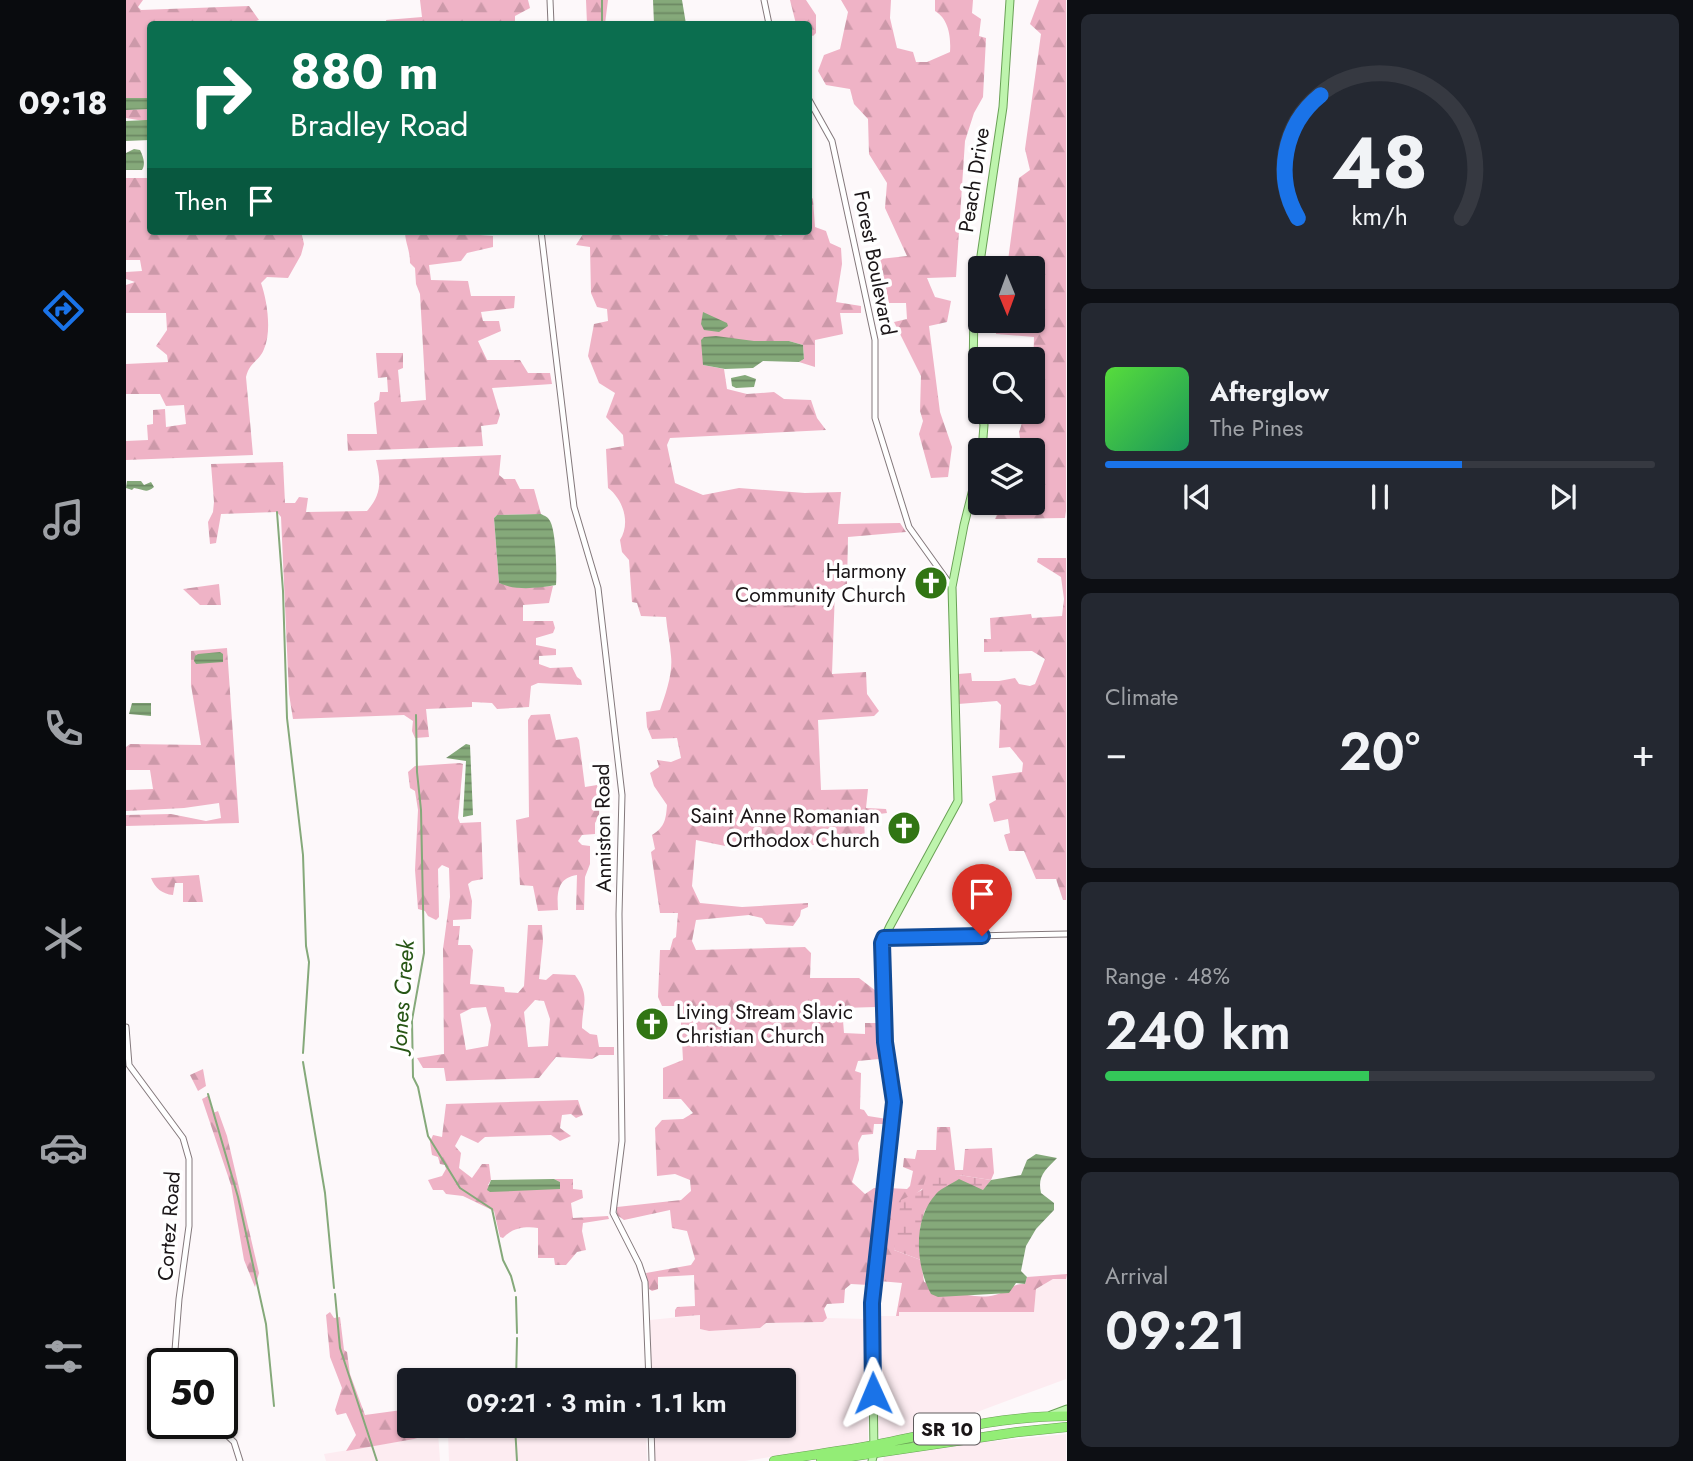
<!DOCTYPE html>
<meta charset="utf-8">
<style>
:root{--surface:#171b24;--page:#242831;--text:#f1f3f6;--muted:#9ea1a6;--line:#363941;--accent:#1a73e8}
body{margin:0;font-family:Jost,sans-serif;background:var(--page);color:var(--text);height:100vh;display:flex;flex-direction:column;font-size:26px;white-space:nowrap}
*{box-sizing:border-box;margin:0}
p{font-size:23px;color:var(--muted)}
.icon{flex:none;width:38px;height:38px;fill:none;stroke:currentColor;stroke-width:2;stroke-linecap:round;stroke-linejoin:round}
.map{position:relative;flex:1;overflow:hidden}
.side{display:flex;flex-direction:column;gap:14px;padding:14px;background:#0d0f14;width:626px}
.side>*{flex:none}
.hud{position:absolute;left:21px;top:21px;width:665px;height:214px;border-radius:7px;box-shadow:0 2px 5px #0004;background:#0b6e4f;color:#fff;overflow:hidden}
.needle{width:46px;rotate:179deg}
.tools{position:absolute;left:842px;top:256px;display:grid;gap:14px}
.tools a{display:grid;place-items:center;width:77px;height:77px;border-radius:7px;background:var(--surface);box-shadow:0 2px 5px #0004;font-size:35px}
.speed{position:absolute;left:21px;top:1348px;display:flex;gap:14px;font-size:35px;font-weight:700;text-align:center}
.speed>*{display:grid;place-content:center;width:91px;height:91px;border-radius:50%;background:var(--surface);box-shadow:0 2px 5px #0004;line-height:1}
.speed .limit{border:4px solid #111;border-radius:10px;background:#fff;color:#111}
.pin{position:absolute;display:grid;place-items:center;width:60px;height:60px;color:#fff;margin:-72px -30px;border-radius:50% 50% 50% 0;rotate:-45deg;box-shadow:0 0 7px #0007}
.pin .icon{rotate:45deg}
.me{position:absolute;width:77px;margin:-38px;rotate:359deg;stroke-linejoin:round;filter:drop-shadow(0 0 5px #0008)}
.turn{display:flex;align-items:center;gap:24px;height:147px;padding:0 28px;font-size:32px}
.turn .icon{width:91px;height:91px;stroke-width:2.5}
.turn b{display:block;font-size:49px;line-height:60px}
.then{display:flex;align-items:center;height:66px;padding:0 28px;background:#0003;gap:14px;font-size:26px}
.big{font-size:52px;font-weight:600;line-height:1.1}
.side .card{flex:1;display:flex;flex-direction:column;justify-content:center;gap:10px;min-width:0;padding:0 24px;border-radius:10px;background:var(--page)}
.side .dial{align-items:center;gap:0}
.dial svg{height:182px;overflow:visible;fill:none;stroke:var(--line);stroke-width:7;stroke-linecap:round;text-anchor:middle}
.dial text{fill:var(--text);stroke:none}
.song{display:flex;align-items:center;gap:21px}
.cover{width:84px;height:84px;border-radius:10px;background:linear-gradient(135deg,hsl(110 70% 55%),hsl(150 70% 35%))}
.played{height:7px;border-radius:4px;background:linear-gradient(90deg,var(--accent) 65%,var(--line) 65%)}
.keys{display:flex;justify-content:space-around;direction:ltr}
.heat{display:flex;justify-content:space-between;align-items:center;font-size:38px;direction:ltr}
.charge{height:10px;border-radius:5px;background:linear-gradient(90deg,#34c759 48%,var(--line) 0)}
.trip{position:absolute;left:271px;top:1368px;width:399px;height:70px;border-radius:7px;background:var(--surface);box-shadow:0 2px 5px #0004;font-weight:600;line-height:70px;text-align:center}
main{display:flex;flex:1;min-height:0}
.tabs{display:flex;flex-direction:column;width:126px;justify-content:space-around;align-items:center;background:#090b0e;color:var(--muted)}
.tabs .icon{width:49px;height:49px}
.tabs .selected{color:var(--accent)}
.tabs b{font-size:32px;color:var(--text)}
.map>svg:first-child{display:block}
.built{fill:#fdecf1}
.forest{fill:url(#forest-firs);fill-rule:evenodd}
.wetland{fill:url(#wetland-marsh)}
.water{fill:url(#water-rules)}
.lines{fill:none;stroke-linecap:round;stroke-linejoin:round}
.stream{stroke:#85a97a;stroke-width:2}
.minor-casing{stroke:#84797c;stroke-width:7}
.major-casing{stroke:#69a155;stroke-width:9}
.highway-casing{stroke:#69a155;stroke-width:10}
.minor{stroke:#fff;stroke-width:5}
.major{stroke:#bef4ad;stroke-width:7}
.highway{stroke:#93ed76;stroke-width:9}
.route-casing{stroke:#114b97;stroke-width:18}
.route{stroke:#1a73e8;stroke-width:12}
.labels{text-anchor:middle;dominant-baseline:central;stroke-width:7;stroke-linejoin:round;paint-order:stroke}
.shield{fill:#fff;stroke:#5f5b5d;stroke-width:2}
.shield-label{font-size:19px;font-weight:bold;fill:#1a1517}
.street-label{font-size:21px;fill:#1a1517;stroke:#fff}
.poi-label{font-size:21px;fill:#1a1517;stroke:#fff;text-anchor:end}
.water-label{font-size:23px;font-style:italic;fill:#275615;stroke:#fff}
</style>
<main>
<nav class="tabs">
<b>09:18</b>
<svg class="icon selected" aria-label="directions" viewBox="0 0 24 24"><path d="M12 3l9 9-9 9-9-9zM9 14v-3h6M13 9l2 2-2 2"/></svg>
<svg class="icon" aria-label="music" viewBox="0 0 24 24"><path d="M9 18V5l10-2v13"/><circle cx="6" cy="18" r="3"/><circle cx="16" cy="16" r="3"/></svg>
<svg class="icon" aria-label="phone" viewBox="0 0 24 24"><path d="M5 4h4l2 5-3 2q2 4 5 5l2-3 5 2v4C11 20 4 13 5 4z"/></svg>
<svg class="icon" aria-label="climate" viewBox="0 0 24 24"><path d="M12 3v18M4 7l16 10M4 17L20 7"/></svg>
<svg class="icon" aria-label="car" viewBox="0 0 24 24"><path d="M5 17H2v-5l4-1 3-4h7l3 4 3 1v5h-3M9 17h6M6 11h13"/><circle cx="7" cy="17" r="2"/><circle cx="17" cy="17" r="2"/></svg>
<svg class="icon" aria-label="filters" viewBox="0 0 24 24"><path d="M4 7h16M4 17h16"/><circle cx="9" cy="7" r="2"/><circle cx="15" cy="17" r="2"/></svg>
</nav>
<div class="map">
<svg width="941" height="1461" viewBox="0 0 941 1461">
<defs>
<pattern id="forest-firs" width="22" height="20" patternUnits="userSpaceOnUse" patternTransform="scale(1.75)"><rect width="22" height="20" fill="#efb3c6"/><path d="M5 1l3.5 6h-7zM16 11l3.5 6h-7z" fill="#cc99a9"/></pattern>
<pattern id="wetland-marsh" width="20" height="14" patternUnits="userSpaceOnUse" patternTransform="scale(1.75)"><rect width="20" height="14" fill="#efb3c6"/><path d="M1 5h8M5 5V1M11 12h8M15 12V8" fill="none" stroke="#cc99a9"/></pattern>
<pattern id="water-rules" width="6" height="5" patternUnits="userSpaceOnUse" patternTransform="scale(1.75)"><rect width="6" height="5" fill="#85a97a"/><path d="M0 2.5h6" fill="none" stroke="#6c8863"/></pattern>
</defs>
<rect width="100%" height="100%" fill="#fdf8fa"/>
<path class="built" d="M927,1279h13v100l-121,45 -64,16 -4,-12 -1,-112h20l3,-4h135l2,-23z
M574,1315v14l9,2 51,-3 6,-5 57,-1 4,-4 40,1 1,123 -123,19h-91l-1,-35h131v-45h-132l-2,-61z
M385,1426h135l1,35h-198l-1,-27 15,-2 2,7 46,-6z
M312,1432l2,29h-114l-2,-7 90,-15z
M940,1434v27h-183l1,-4 100,-15z"/>
<path class="forest" d="M0,0h17l-5,7 3,3 108,-4 10,14 -11,4h-98v78l-1,-4h-23z
M294,0h108l2,8 -15,8v8h-128l-1,-4 36,-3z
M460,0h22l-3,24h-18z
M664,0h16l10,15v18l-3,3 -4,-2 -1,-10h-12z
M715,0h50l-1,18 7,30 16,4 3,10h11l23,-10c1,-14 -1,-33 -15,-41v-11h38l-1,13 9,6 -2,17 7,2 -3,59 -9,16 -9,28 -9,136 -29,1 8,19 16,4 -4,21 -18,4 11,86 12,35 -4,30 -17,1 -12,-44 4,-13 -3,-10 1,-35 -27,-54 13,-3 -1,-16h-17l-9,-44 27,-3 -22,-48 2,-25 -18,-29 -1,-35 -14,-15 -4,-15 -24,-4 -8,-14 6,-16 16,-6 8,-37z
M913,0h27v511l-1,7 -70,1 8,-17h29v-52h-10l-3,-18 7,-21h6l2,-74 -38,-3v-14h36v-52h-25l12,-90 11,-8 -5,-21 16,-115 -11,-10z
M24,109v13l-24,-4v-8z
M0,178h24v53h151l3,13 -3,11 -13,23 -21,-1 -6,6c6,17 11,48 3,66 -5,13 -14,12 -18,28l7,78 -127,5v-19l22,-1 -1,-15 6,-1v-14l12,-1 1,18 20,-3 -2,-19 -18,1 -6,-12h-34v-30l42,-2 -1,-7 -11,-9 11,-16 -1,-17h-40v-28l9,-3 -9,-3v-7l16,-1 -2,-11h-14z
M683,194l4,5 2,28 11,4 4,12 11,5 1,16 -6,38 25,4v7h-21l3,21 -28,6v27l-16,-5 5,-3 -1,-14 -14,-4h-35l-51,24 21,4 3,20 20,5 27,-2 10,7 27,1 6,18 9,12 -156,8 -3,7 8,38 28,12 36,-7 66,5 36,-1 -3,32 62,-1 6,9 -58,5 -1,47 -12,6 -3,84 34,-2 1,22 12,17 -5,5 -56,4 3,70 47,-1 -2,19 20,1 1,4 -23,3 1,27 -130,5 -39,-8 -4,46 8,17 42,4 66,-4v4l-7,3 -1,6 -7,10 -27,-2 -4,-6 -13,-3 -53,5 -4,21 4,9 109,-3 6,6 -1,25h49l17,13v16l-34,1 2,25 21,1v-11h11l3,36 -21,2 -3,10 6,2 -1,36 4,1 4,6 19,3v5h-13l-1,10 -11,1 -4,8 1,17 -7,22 13,12 9,-6h6l-11,97 -18,-1 -6,5 -1,14 -17,1 -3,5 3,9 -4,4 -57,1 -6,5 -51,3 -9,-2v-14l-25,2v-7l2,-3 18,-1 -1,-31 -36,2v12l-6,2 -3,-2 -3,-16 45,-8 4,-6 -8,-28 -15,-3 -2,-18 -46,10 -7,-5v-8l64,-7 10,-9 -1,-11 -15,-6 -18,2 -2,-48 7,-8 21,-1 10,-6 -12,-14h-18v-31l20,-8 -3,-54h-18l-4,-9 2,-47h10l3,-11 3,-2 2,-24h-18l-9,-61 4,-3 -3,-14c13,-8 14,-16 15,-30l-13,-19 -4,-13 9,-6 -2,-7 14,2 10,-4 -4,-20 -25,1 -5,-12 -1,-15 14,-2c6,-17 13,-37 11,-54 -1,-14 -4,-26 -5,-39l-25,-1 -4,-13 -5,-1 -3,-42 -7,-8 -2,-12c11,-17 3,-41 -12,-52l-2,-39 18,-3 -1,-11 -17,-18 9,-24 -16,-10 -11,-27 6,-32 14,-3 -1,-12 -10,-2 -6,-14 -1,-46 -14,-2 9,-14h67v2l15,3 5,-4 10,1 3,-2h89l1,3 6,2 6,-5h21z
M279,231h61l1,3 26,2v11l-26,6 -6,8 -32,4 2,15 37,1 3,15h44l-1,12 -33,4 2,9h16l2,10 -23,10 9,19h33l8,13h22l2,11 -60,4 8,27 -3,9 -16,2 2,20 -135,5 -1,-17h30l-3,-31 5,-3 1,-8h8l-1,-15 -9,1 -2,-25h27v15l-5,2 3,32 25,-2 -6,-106 -4,-10 -1,-16 -5,-5c0,-14 -5,-20 -5,-32z
M375,455l-2,20 5,4h11l5,10h14l7,25 -44,1 -3,3 5,65 23,5 31,-2 -4,17 -26,2v16h30l2,7 -2,5 -17,5v7l20,4v6l-17,1v8l11,4 22,-1 5,10 4,3 1,5 -44,-2 -7,3 -2,21 -32,2 -5,-6 -20,-1v5l-46,2 3,28 -14,1 -3,-7 1,-10 -9,-6 -111,4 -4,-25 -8,-177 -4,-5 -56,2 -5,29 -6,1 -2,-22 5,-10 1,-10 -3,-38 72,-2 2,41h10l4,-6 9,1 -2,14 61,-1c15,-17 14,-30 9,-51z
M912,558h28v342h-3l-7,-21h-20l-12,-28h-15l-5,-16 6,-2 -2,-14 -14,3 -5,-18 7,-4 -4,-24 30,-4 1,-9 -13,-16 -11,1 2,-43 -4,-4 -39,3v-30l13,-1 1,8h27l16,-3 4,6 11,2 5,-2 10,-25 -13,-8 -48,1v-13h7l-1,-21 41,-4 1,4 30,-2 2,-17 -3,-22 -24,-15z
M93,584l2,21h-21l-17,-16z
M101,648l12,175 -113,3v-11l45,-1 35,7 15,-3 -2,-15 -35,5 -58,3v-21l27,-1 -3,-19h-24v-23l4,-3 71,1 -10,-60v-34z
M424,714l6,26 21,-3 2,3 6,47 12,-2 3,2 -1,29 -4,7v11l-13,1 -4,6 4,4 8,1v18l-5,13 -1,33h-8l1,-35c-20,3 -20,18 -19,35l-20,1 -5,-25 -13,-1 -4,-65 13,-3 -1,-97 3,-5z
M334,763l3,1 -5,54 2,5 21,-1 2,57 -11,2 -4,3 4,17 -1,18 -18,1v6h7l-2,19h12l3,5 -3,34 34,3 1,5 13,1 6,-7 4,-61h14l1,16 -4,38 7,1 7,-6 22,1c16,22 7,30 7,53l8,6 7,1 2,12h15v8h-15l-7,4 -36,-2 -17,21 -93,3 -2,-13h-21l-6,-10 27,-4 -1,-105 7,-52 -1,-29 -7,-3 -4,4 1,48 -3,3 -8,-4 -3,-5 -7,-2 -3,-39 3,-60 -3,-19 -5,-3 -2,-16 7,-6zM409,1000l9,1 6,18 -2,27 -20,1 -4,-35zM360,1007l5,18 -3,21 -22,4 -6,-36 12,-6z
M73,875l4,27h-20v-19h-8l-2,12c-11,-1 -18,-7 -22,-17z
M77,1069l3,17 -8,5 -8,-16z
M82,1096l5,17 5,-2 9,25 32,137 -4,14 -11,-27 -13,-75 -29,-86z
M452,1100l5,15 -7,3 -5,-4 -9,1 -2,13 11,8 -11,5 -9,-6 -66,2 -7,6 -17,-8 -6,11 6,7 -2,15 13,10 10,-14h7l2,16 -3,5 72,-3 -6,-3h19v10l9,1 1,8 -12,5 2,15 35,-2 1,3 -26,4 -1,8 4,19 -9,2 -11,13h-11l-1,-7h-16v-30c-13,-2 -26,0 -35,10l-3,-1 -6,-26 -31,-15 -17,-2 -3,-4h-10l-5,-10 14,-4 4,-7 -1,-4 -5,-1 -2,-7 -6,-2 -2,-13 3,-7 9,2 4,-33z
M811,1127h13l5,43h8l2,-21 27,-1 2,25 -3,7 -32,-5 -37,14 -8,6 -20,55 27,10 3,22c22,6 48,19 71,13 12,-3 17,-12 30,-11l2,-7 40,-3 -1,5h-13l-17,10 -2,23h-135v4h-3l6,-33 -23,-2 9,-93 19,1 3,-3 3,-15 -10,-4 1,-9 11,1 2,-9h19z
M204,1312l4,6 6,-1 4,33 3,2 3,22 15,41 44,-6 1,17h28v6l-24,7 -68,12 10,-16 -10,-22 -9,2 -2,-5 7,-22 -12,-31 -4,-42z"/>
<path class="wetland" d="M833,1175l32,5 -8,11 -58,19 -5,18 1,32 -27,-10 7,-50 21,-10 4,-13z"/>
<path class="water" d="M527,0h29l4,24h-32z
M0,98h23l1,11 -24,1z
M21,120l3,2v18l-24,1v-20z
M8,149l6,1c3,6 6,14 2,20h-16v-17z
M577,312l24,11 1,3 -9,6 -15,-2 -3,-6z
M590,336l38,5h35l14,4 1,14 -5,3 -36,-1 -10,7 -28,1 -22,-4 -2,-25 3,-3z
M619,375l11,4 -2,8 -18,1 -4,-2 -1,-8z
M1,481h14l3,4 7,-3 3,5c-8,7 -11,2 -20,1l-2,2 -6,-2z
M415,514c4,2 7,3 9,7 6,10 7,52 6,64 -18,3 -40,6 -57,-2l-5,-65 3,-3z
M94,652l3,2v8l-27,2 -2,-3 1,-5 3,-2z
M6,703h19v13l-22,-2z
M340,744l4,1 3,70 -10,2 3,-56 -20,-3z
M910,1154l21,4c-11,12 -20,17 -16,35l13,10v7l-18,19 -10,17 -5,25 6,6 -2,7 -9,-1 -7,10 -71,4 -7,-3c-15,-28 -19,-74 5,-100 5,-6 16,-10 23,-15l24,11 8,-10 30,-5 6,-15z
M428,1179l6,3v7l-70,3 -3,-2 4,-10z"/>
<g class="lines">
<path class="stream" d="M476,0v24
M151,512l6,79 4,127 16,137 3,91 3,16 -6,91
M290,715l1,57 4,38 3,143 -12,67 1,57 5,10 10,49 32,52 32,21 11,51 8,16 4,15
M177,1062l22,131 9,95
M82,1094l30,103 28,127 8,82
M209,1294l5,54 37,113
M390,1297l1,36
M390,1381l1,-43
M389,1426l2,35"/>
<defs>
<path id="minor" d="M424,0l1,24
M638,0l5,24
M682,98l24,43 43,199v78l34,109 43,60
M415,231l33,276 24,81 24,207 -3,119 3,227 -9,72 26,51 6,18 4,99
M758,938l183,-4
M0,1027l3,38 54,73 6,21v67l-10,73 -5,64
M88,1423l20,19 6,19
M525,1426l1,35"/>
<path id="major" d="M854,407l-7,-29 1,-75 29,-196 7,-107
M855,411l3,14 -2,25
M925,1415l16,-6
M746,1461l2,-8 -2,-142 22,-208 -9,-61 -4,-90 1,-9 8,-17 68,-125 -6,-214 12,-62 16,-64"/>
<path id="highway" d="M648,1461c35,-6 71,-10 106,-17 63,-13 122,-28 187,-28
M695,1461l197,-29 49,-5"/>
</defs>
<use href="#minor" class="minor-casing"/>
<use href="#major" class="major-casing"/>
<use href="#highway" class="highway-casing"/>
<use href="#minor" class="minor"/>
<use href="#major" class="major"/>
<use href="#highway" class="highway"/>
</g>
<g class="lines">
<defs>
<path id="route" d="M747,1393l-1,-90 22,-201 -9,-60 -3,-99 2,-5 98,-2"/>
</defs>
<use href="#route" class="route-casing"/>
<use href="#route" class="route"/>
</g>
<defs>
<symbol id="church-disc" viewBox="-11 -11 22 22"><circle r="9.5" fill="#317514" stroke="#fff"/><path d="M-1.2-6h2.4v3.5h3.3v2.4h-3.3V6h-2.4V-.1h-3.3v-2.4h3.3Z" fill="#fff"/></symbol>
</defs>
<g fill-rule="evenodd">
<use href="#church-disc" x="786" y="564" width="38" height="38"/>
<use href="#church-disc" x="759" y="809" width="38" height="38"/>
<use href="#church-disc" x="507" y="1005" width="38" height="38"/>
</g>
<g class="labels">
<rect class="shield" x="788" y="1413.5" width="66" height="31" rx="5"/>
<g class="shield-label">
<text x="821" y="1429">SR 10</text>
</g>
<g class="street-label">
<text transform="translate(848 180) rotate(-81)">Peach Drive</text>
<text transform="translate(749 263) rotate(79)">Forest Boulevard</text>
<text transform="translate(477 828) rotate(-91)">Anniston Road</text>
<text transform="translate(43 1226) rotate(-86)">Cortez Road</text>
</g>
<g class="poi-label">
<text x="780" y="571">Harmony<tspan x="780" dy="24">Community Church</tspan></text>
<text x="754" y="816">Saint Anne Romanian<tspan x="754" dy="24">Orthodox Church</tspan></text>
<text x="550" y="1012" text-anchor="start">Living Stream Slavic<tspan x="550" dy="24">Christian Church</tspan></text>
</g>
<g class="water-label">
<text transform="translate(276 996) rotate(-86)">Jones Creek</text>
</g>
</g>
</svg>
<div class="tools">
<a><svg class="needle" viewBox="-14 -14 28 28"><path d="M0-13l5 13h-10z" fill="#e53935"/><path d="M0 13l5-13h-10z" fill="#9ea1a6"/></svg></a>
<a><svg class="icon" aria-label="search" viewBox="0 0 24 24"><circle cx="10" cy="10" r="6"/><path d="M15 15l6 6"/></svg></a>
<a><svg class="icon" aria-label="layers" viewBox="0 0 24 24"><path d="M12 4l9 5-9 5-9-5zM3 14l9 5 9-5"/></svg></a>
</div>
<div class="speed"><div class="limit">50</div></div>
<div class="pin" style="left:856px;top:936px;background:#d93025"><svg class="icon" aria-label="arrive" viewBox="0 0 24 24"><path d="M6 21V4h12l-3 4 3 4H6"/></svg></div>
<svg class="me" style="left:747px;top:1393px" viewBox="-20 -20 40 40"><path d="M0-17L14 15 0 8-14 15z" fill="#1a73e8" stroke="#fff" stroke-width="4"/></svg>
<div class="trip">09:21 · 3 min · 1.1 km</div>
<div class="hud">
<div class="turn"><svg class="icon" aria-label="right" viewBox="0 0 24 24"><path d="M7 20v-9h11M14 6l5 5-5 5"/></svg><div><b>880 m</b>Bradley Road</div></div>
<div class="then">Then<svg class="icon" aria-label="arrive" viewBox="0 0 24 24"><path d="M6 21V4h12l-3 4 3 4H6"/></svg></div>
</div>
</div>
<section class="side">
<div class="card dial"><svg viewBox="0 0 100 80">
<path d="M14 69A42 42 0 1 1 86 69"/>
<path d="M14 69A42 42 0 0 1 24 15" stroke="#1a73e8"/>
<text x="50" y="56" font-size="32" font-weight="700">48</text>
<text x="50" y="72" font-size="11">km/h</text>
</svg></div>
<div class="card">
<div class="song"><i class="cover"></i><div><b>Afterglow</b><p>The Pines</p></div></div>
<div class="played"></div>
<div class="keys"><svg class="icon" aria-label="previous" viewBox="0 0 24 24"><path d="M18 5L8 12l10 7zM5 5v14"/></svg><svg class="icon" aria-label="pause" viewBox="0 0 24 24"><path d="M8 5v14M16 5v14"/></svg><svg class="icon" aria-label="next" viewBox="0 0 24 24"><path d="M6 5l10 7-10 7zM19 5v14"/></svg></div>
</div>
<div class="card"><p>Climate</p>
<div class="heat"><a>−</a><b class="big">20°</b><a>+</a></div>
</div>
<div class="card"><p>Range · 48%</p><b class="big">240 km</b><div class="charge"></div></div>
<div class="card"><p>Arrival</p><b class="big">09:21</b></div>
</section>
</main>
